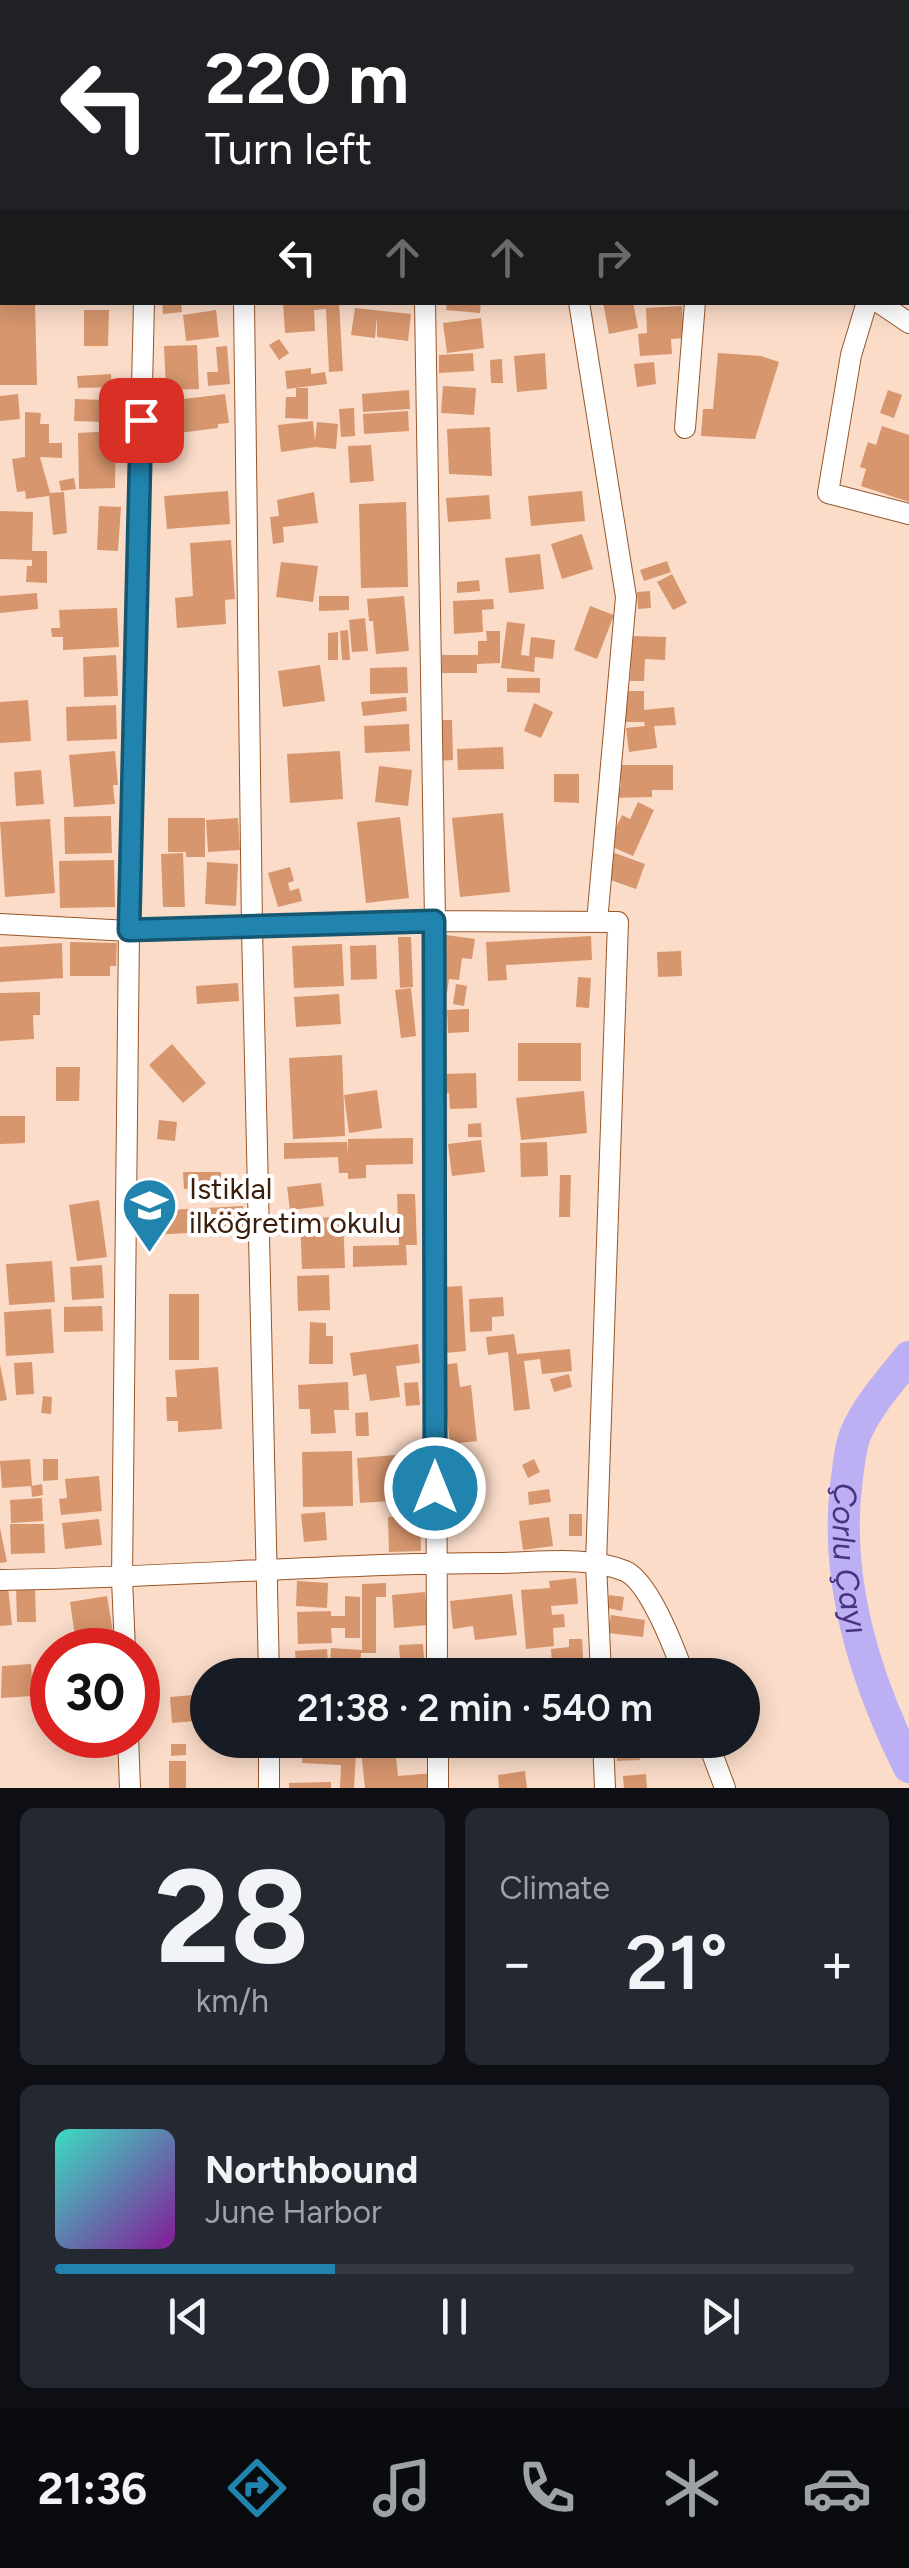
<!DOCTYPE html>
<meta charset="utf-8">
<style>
:root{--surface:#171b24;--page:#242831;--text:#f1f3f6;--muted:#9ea1a6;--line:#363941;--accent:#2184ae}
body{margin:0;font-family:Figtree,sans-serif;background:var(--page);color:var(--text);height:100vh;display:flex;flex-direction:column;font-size:38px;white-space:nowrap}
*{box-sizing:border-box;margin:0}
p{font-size:32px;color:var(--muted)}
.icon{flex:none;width:55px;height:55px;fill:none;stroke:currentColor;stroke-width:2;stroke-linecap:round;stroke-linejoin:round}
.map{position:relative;height:1788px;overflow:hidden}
.drawer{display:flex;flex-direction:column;gap:20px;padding:20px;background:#0d0f14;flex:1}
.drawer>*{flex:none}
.top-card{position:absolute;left:0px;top:0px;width:910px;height:305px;box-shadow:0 5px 25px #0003;background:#202124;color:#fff;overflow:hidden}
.speed{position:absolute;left:30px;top:1628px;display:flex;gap:20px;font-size:50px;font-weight:700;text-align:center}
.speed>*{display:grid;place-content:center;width:130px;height:130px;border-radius:50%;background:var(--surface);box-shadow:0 5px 25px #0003;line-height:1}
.speed .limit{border:15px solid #d22;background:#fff;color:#111}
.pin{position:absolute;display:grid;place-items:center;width:85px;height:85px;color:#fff;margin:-42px;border-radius:20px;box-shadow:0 5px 15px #0006}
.me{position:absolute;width:110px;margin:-55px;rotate:0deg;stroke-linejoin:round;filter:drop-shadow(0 0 8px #0008)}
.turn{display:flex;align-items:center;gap:35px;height:210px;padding:0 40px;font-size:45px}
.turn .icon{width:130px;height:130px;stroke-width:2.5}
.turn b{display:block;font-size:70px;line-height:85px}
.lanes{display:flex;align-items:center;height:95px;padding:0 40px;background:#0003;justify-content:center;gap:50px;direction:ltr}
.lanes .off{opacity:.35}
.big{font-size:75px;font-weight:600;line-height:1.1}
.drawer .widget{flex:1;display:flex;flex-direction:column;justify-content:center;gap:15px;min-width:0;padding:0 35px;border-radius:15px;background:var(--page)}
.drawer .dial{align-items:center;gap:0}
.dial b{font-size:130px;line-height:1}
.song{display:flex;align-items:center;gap:30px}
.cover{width:120px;height:120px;border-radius:15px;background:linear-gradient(135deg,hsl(170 70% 55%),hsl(290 70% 35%))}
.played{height:10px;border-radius:5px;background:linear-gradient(90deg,var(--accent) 35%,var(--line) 35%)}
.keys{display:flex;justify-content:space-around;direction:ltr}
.heat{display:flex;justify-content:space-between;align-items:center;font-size:55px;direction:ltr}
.drawer .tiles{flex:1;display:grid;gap:20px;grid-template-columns:1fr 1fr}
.widget:last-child{grid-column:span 2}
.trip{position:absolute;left:190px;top:1658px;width:570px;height:100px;border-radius:50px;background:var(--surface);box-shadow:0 5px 25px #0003;font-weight:600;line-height:100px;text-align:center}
.tab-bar{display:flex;height:160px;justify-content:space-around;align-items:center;background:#090b0e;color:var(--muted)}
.tab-bar .icon{width:70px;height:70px}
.tab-bar .on{color:var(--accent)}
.tab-bar b{font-size:45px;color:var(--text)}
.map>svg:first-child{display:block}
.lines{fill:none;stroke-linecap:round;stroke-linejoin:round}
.river{stroke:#bcaff3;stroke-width:32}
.building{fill:#d7966e}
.street-casing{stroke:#985527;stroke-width:22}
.highway-casing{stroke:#985527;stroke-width:38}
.path{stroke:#957764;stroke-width:4;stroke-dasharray:8 5;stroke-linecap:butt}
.street{stroke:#fff;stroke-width:20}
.highway{stroke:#fff;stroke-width:35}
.route-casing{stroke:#155671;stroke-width:25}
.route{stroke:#2184ae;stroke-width:18}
.labels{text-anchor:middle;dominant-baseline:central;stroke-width:8;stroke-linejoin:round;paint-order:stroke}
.poi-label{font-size:30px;fill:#3a1e0b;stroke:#fff;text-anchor:start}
.water-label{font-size:32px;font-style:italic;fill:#493381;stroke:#fff}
</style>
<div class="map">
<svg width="909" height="1788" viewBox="0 0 909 1788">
<rect width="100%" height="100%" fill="#fbdcc9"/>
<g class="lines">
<path class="river" id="s1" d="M909,1357c-18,23 -42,49 -53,76 -6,13 -7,31 -9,45 -14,100 18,201 62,289"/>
</g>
<path class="building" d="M0,302h35l2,83h-37z
M162,302h19l1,10 -19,2z
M283,302h56l4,69 -14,1 -3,-63 -12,1 1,21 -30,2z
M447,302h34l-1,11 -34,-3z
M603,302h30l5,26 -29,6z
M682,306l2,32 -13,1 1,15 -32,2 -2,-22 9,-1 -1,-25z
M355,308l56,6 -3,27 -31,-4v-20l-2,21 -24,-3z
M84,310h25l-1,36h-24z
M216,310l3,27 -33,4 -3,-26z
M481,318l3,30 -37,5 -4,-30z
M279,339l10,14 -10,7 -10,-15z
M197,345l2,44 -33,1 -2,-44z
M227,346l3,38 -22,2 -1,-14h11l-2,-25z
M473,353l1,18 -35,2v-18z
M545,353l2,36 -30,3 -3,-36z
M718,353l43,3 18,6 -24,77 -54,-3 2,-27h10z
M502,359l1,24h-12l-1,-23z
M654,362l2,22 -19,3 -3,-23z
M311,368v6l14,-2 2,12 -40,5 -2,-18z
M111,374l1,13 -34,1 -1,-12z
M443,386l33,2 -2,27 -33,-2z
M296,388h12v31l-23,-1 1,-21h10z
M409,390l1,19 -47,3 -1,-18z
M888,390l14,5 -8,23 -14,-5z
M18,394l2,25 -20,2v-25z
M225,394l4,29 -11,1v4l-47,6 -4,-33z
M75,399l29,1 -1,22 -29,-1z
M354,408l1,28 -14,1 -2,-28z
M408,411l1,20 -45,3 -1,-20z
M25,412l16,1 -1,11h9v19h13v15l-22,-1 10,36 14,-1 3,41 -14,2 -4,-39 -23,3 -1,-8 -8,1 -5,-33 13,-2z
M313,421l2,20 2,-19 21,2 -2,25 -21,-2 -34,5 -3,-27z
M882,426l27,9v67l-48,-16 5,-17 -6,-2 8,-25 8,3z
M490,427l2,49 -43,-2 -2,-45z
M116,431l-1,57 -36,1 -1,-56z
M371,445l3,36 -24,2 -2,-37z
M74,478l2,11 -15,2 -2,-10z
M228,491l2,33 -63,5 -3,-33z
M582,491l3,30 -54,5 -3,-30z
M314,492l4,31 -35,4 1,15 -11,2 -3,-27 9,-1 -2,-16z
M489,495l2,24 -43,3 -2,-24z
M406,502l2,85 -47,1 -2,-84z
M99,506l22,1 -3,44 -21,-1z
M0,511l33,1 -1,39h15v32l-21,-1 1,-16h5v-6l-32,-1z
M582,534l11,35 -31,10 -11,-35z
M231,540l4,59 -10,1 1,24 -49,4 -2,-30 18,-2 -3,-53z
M540,554l4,35 -35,4 -4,-35z
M667,561l4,11 -27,9 -4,-11z
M281,562l37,4 -5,36 -37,-5z
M672,574l15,29 -14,7 -16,-28z
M479,580l1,11 -23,2v-11z
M650,591l1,17 -13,1 -1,-17z
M37,593l1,16 -38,4v-17z
M319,596h30v14l-30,1z
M404,596l5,55 -33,3 -3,-33h-4l-2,-22z
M493,599l1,10 -12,1 1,22 -29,2 -1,-33z
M590,606l24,9 -17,44 -23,-9z
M117,608l2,39 -56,3v-13h-11l-1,-9h9l-1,-18z
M365,618l3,33 -16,1 -3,-32z
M507,622l18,2 -4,31 8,1 2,-19 24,3 -2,19 -18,-2 -1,15 -33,-4z
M348,630l2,30h-8l-2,-29z
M486,631h14v32l-23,1v9h-35v-18h36v-14h9z
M338,632v28h-10v-27z
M632,636l34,1 -1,23 -20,-1 -1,22h-14z
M116,655l2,41 -34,1 -1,-40z
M320,665l5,36 -42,6 -5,-36z
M407,667l1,26 -38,1v-26z
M507,678h33v15l-33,-1z
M622,691h22v19l30,-3 2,18 -22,1 3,22 -28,4 -3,-24 19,-2 -1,-4h-18z
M406,697l1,14 -44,5 -2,-14z
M28,700l3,41 -31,2v-41z
M534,703l19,9 -12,26 -17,-7z
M116,705l1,34 -50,2 -1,-34z
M436,720h16l1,40 -16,1z
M409,724l1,27 -45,2 -1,-27z
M503,747l1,22 -46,1 -1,-21z
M115,751l3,34h-5l2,19 -41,3 -5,-52z
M340,751l3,48 -53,4 -3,-49z
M621,765h52v25h-21v7l-40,1v-11h9z
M379,766l33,4 -4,36 -33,-4z
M41,770l3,34 -28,2 -2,-34z
M554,774h25v29l-25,-1z
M638,802l16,8 -21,46 -25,-11 14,-30 8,4z
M503,813l7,79 -50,5 -8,-79z
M111,816l1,37 -47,1 -1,-37z
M400,817l9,81 -43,5 -9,-81z
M168,818h37v39h-19v-5h-18z
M238,818l2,32 -32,2 -2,-32z
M50,819l5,74 -50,4 -5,-75z
M612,852l33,12 -9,25 -34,-12z
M183,853l2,54h-22l-2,-53z
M114,860l1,47 -55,1 -1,-47z
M207,862l31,2 -2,42 -31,-2z
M290,867l4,14 -6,2 2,8 9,-3 3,13 -24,6 -10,-34z
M446,935l29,4 -3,20 -10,-1 -3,22 -10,-1 -2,14 -9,-1z
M591,936l1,24 -86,5 1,15 -19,1 -2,-39z
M398,937h13l2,50 -13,1z
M70,942l47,1 -1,23h-6v10h-40z
M62,943l1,35 -63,4v-35z
M342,944l2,42 -50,2 -2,-42z
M376,945l1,34 -26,1 -1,-34z
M681,951l1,25 -24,1 -1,-25z
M578,977l13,1 -2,30 -13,-1z
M238,983l1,18 -42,3 -1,-18z
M456,984l11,2 -3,20 -11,-2z
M411,988l5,48 -15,2 -6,-48z
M40,992v23h-7l1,24 -34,2v-48z
M339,994l2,30 -45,3 -2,-30z
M469,1009v23l-21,1 -1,-23z
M518,1043h63v38h-63z
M172,1044l34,39 -23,20 -34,-38z
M342,1055l3,81 -52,3 -4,-81z
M56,1067h24l-1,34h-23z
M476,1073l1,35 -27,1 -1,-16h-5l-1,-19z
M377,1090l5,38 -33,5 -5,-38z
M584,1091l3,42 -66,7 -5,-42z
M0,1116h25v27l-25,1z
M159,1120l18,2 -2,19 -18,-2z
M481,1123l1,14h-14v-13z
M413,1138v26l-47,1v13l-18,1v-6h-9l-1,-16 -54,2v-16l63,-1 1,12v-15z
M481,1140l4,32 -33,4 -4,-32z
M547,1142l1,34 -27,1 -1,-34z
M183,1172h38v17h-37z
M560,1175h11l-1,42h-11z
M321,1183l3,23 -34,4 -3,-23z
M397,1194h18l2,51h-11l1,20 -54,2v-21l46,-1z
M99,1200l8,57 -30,4 -8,-56z
M243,1206l1,24 -93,5 -1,-24z
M343,1217l2,51 -43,1 -2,-51z
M52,1261l3,41 -46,3 -3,-41z
M102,1265l2,33 -32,2 -2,-33z
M329,1275l1,35 -32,1 -1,-35z
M462,1286l4,65 -20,2 -3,-66z
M169,1294h30v66h-30z
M503,1297l1,19 -12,1v14l-22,1 -1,-33z
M102,1306l1,25 -39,1v-25z
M51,1309l3,44 -48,3 -2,-44z
M310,1322l16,1v13h7v28h-24z
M514,1334l3,20 53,-5 2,22 -30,3 -2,-15 -16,2 6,48 -16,2 -6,-59 -20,3 -2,-18z
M418,1344l2,19 -24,3 4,31 -30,4 -4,-27 -13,2 -3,-23z
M32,1362l2,32 -18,1 -2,-32z
M457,1363l3,24 11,-2 6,56 -27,3 -9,-79z
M0,1364l7,36 -7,1z
M218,1367l4,62 -44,3v-11h-11l-1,-24h11l-2,-27z
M569,1374l3,13 -18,5 -4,-13z
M348,1382l1,28h-15l2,23 -25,1 -1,-25h-11l-1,-24z
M418,1382l2,23 -14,1 -2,-23z
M43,1396l9,1 -1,17 -10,-1z
M368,1412l1,24h-13l-1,-23z
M352,1451l1,55 -50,1 -1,-55z
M423,1453l2,29 -37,3 2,16 -30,2 -3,-45z
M30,1459l2,27 10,-2 1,11 -11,2 -1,-11 -29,2 -2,-27z
M43,1459h15v21l-15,1z
M534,1459l6,13 -12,6 -6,-13z
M99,1476l3,35 -41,4 -2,-16 8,-1 -2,-19z
M549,1489l2,13 -22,3 -1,-13z
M42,1498l1,23 -32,2 -1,-23z
M325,1512l2,28 -23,2 -3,-28z
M569,1514h13v22h-13z
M420,1516l1,35 -32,1 -1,-35z
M549,1517l4,29 -30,4 -4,-29z
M99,1519l3,26 -37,4 -3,-26z
M10,1524h34l1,29 -34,1z
M0,1528l7,34 -7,1z
M576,1578l2,26 -27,2 1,9 12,-1 1,13 -12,1 1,18 -28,3 -5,-59 29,-2 -1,-7z
M297,1581l31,2 -1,25 -31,-2z
M386,1583v14h-10v56h-15l-1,11 -30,-2 1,-14 31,2v-66z
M8,1587l4,38 -12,1v-38z
M16,1587h19l1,35h-19z
M425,1592l3,33 -34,3 -2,-33z
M512,1594l5,41 -42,5 -2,-14 -20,3 -3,-28z
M609,1595l15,2 -2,14 -15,-3z
M107,1596l9,54h-39l-7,-48z
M345,1596l15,1v41h-15v-10h-14l1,15 -34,1 -1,-32 34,-1v5h14z
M611,1615l34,5 -2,17 -35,-4z
M569,1639h13l2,36h-31l-2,-26 18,-2z
M423,1644l2,31h-24l-2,-30z
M327,1649l2,26h-32l-2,-24z
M31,1664l2,32 -32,2 1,-32z
M516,1665v10h-63v-7z
M40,1683l12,1v13l-13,-1z
M204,1694l3,26 -35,3 -2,-26z
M303,1740h40v11l13,1 -2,36h-14l1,-23 -39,-2z
M360,1740h34l4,36 36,-3 1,15h-70z
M616,1740h70l1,6 -48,2 1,12 -23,1z
M171,1744h15v11l-15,1z
M169,1761h17v27h-17z
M525,1771l2,17h-28l-1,-13z
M646,1774l1,14h-23l-1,-12z
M331,1782v6h-42v-5z"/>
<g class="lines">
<defs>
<path id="street" d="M154,2v-2
M254,2l1,-2
M447,2v-2
M603,2l1,-2
M0,154l2,1
M244,302l8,627 17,746
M425,302l10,619 2,754
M579,302l47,295 -29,325
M867,302l-16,53 -23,138 81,21
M878,302l31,21
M685,428l10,-126
M0,924l129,7 306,-10 183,1 -22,641 5,112
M0,1580c165,-2 331,-17 496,-17 40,0 91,-8 129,8 24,10 50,79 59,104
M125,1650l-3,-71 7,-648 15,-629
M128,1735l2,53
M438,1740v48
M603,1740l2,48
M707,1740l18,48
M269,1788v-48"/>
<path id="highway" d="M631,0l6,2
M862,0l11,2
M908,10l1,1
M908,132l1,1"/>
</defs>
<use href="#street" class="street-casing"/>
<use href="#highway" class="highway-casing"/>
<path class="path" d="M567,2v-2"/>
<use href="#street" class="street"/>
<use href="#highway" class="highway"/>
</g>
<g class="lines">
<defs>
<path id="route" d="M141,420l-12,510 305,-9 1,567"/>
</defs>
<use href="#route" class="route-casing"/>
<use href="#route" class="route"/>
</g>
<defs>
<symbol id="school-pin" viewBox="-11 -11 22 30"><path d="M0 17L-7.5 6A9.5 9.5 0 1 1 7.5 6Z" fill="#2184ae" stroke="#fff"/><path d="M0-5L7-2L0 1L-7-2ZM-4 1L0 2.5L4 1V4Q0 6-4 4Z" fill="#fff"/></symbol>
</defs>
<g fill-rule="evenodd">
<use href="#school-pin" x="118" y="1174" width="63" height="86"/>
</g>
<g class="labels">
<g class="poi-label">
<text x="189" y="1188">Istiklal<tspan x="189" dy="34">ilköğretim okulu</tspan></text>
</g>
<g class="water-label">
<text stroke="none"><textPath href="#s1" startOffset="220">Çorlu Çayı</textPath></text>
</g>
</g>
</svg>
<div class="speed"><div class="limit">30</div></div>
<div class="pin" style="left:141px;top:420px;background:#d93025"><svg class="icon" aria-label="arrive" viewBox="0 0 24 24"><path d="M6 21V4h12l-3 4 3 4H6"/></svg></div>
<svg class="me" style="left:435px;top:1488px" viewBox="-20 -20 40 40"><circle r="17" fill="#2184ae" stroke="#fff" stroke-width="3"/><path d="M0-11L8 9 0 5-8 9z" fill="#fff"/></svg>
<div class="trip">21:38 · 2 min · 540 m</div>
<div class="top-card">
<div class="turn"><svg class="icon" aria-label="left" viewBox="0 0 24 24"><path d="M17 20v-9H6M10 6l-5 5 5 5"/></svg><div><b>220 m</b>Turn left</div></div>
<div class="lanes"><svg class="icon" aria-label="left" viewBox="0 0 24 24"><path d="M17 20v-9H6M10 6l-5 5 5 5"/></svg><svg class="icon off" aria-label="ahead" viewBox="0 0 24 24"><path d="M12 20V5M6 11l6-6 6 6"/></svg><svg class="icon off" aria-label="ahead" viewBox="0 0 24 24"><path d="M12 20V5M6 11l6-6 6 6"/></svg><svg class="icon off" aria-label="right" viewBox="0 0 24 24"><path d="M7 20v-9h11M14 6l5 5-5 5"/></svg></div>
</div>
</div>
<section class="drawer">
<div class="tiles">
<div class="widget dial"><b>28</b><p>km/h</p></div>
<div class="widget"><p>Climate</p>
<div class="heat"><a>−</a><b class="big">21°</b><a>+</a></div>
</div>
<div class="widget">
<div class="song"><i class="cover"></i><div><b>Northbound</b><p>June Harbor</p></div></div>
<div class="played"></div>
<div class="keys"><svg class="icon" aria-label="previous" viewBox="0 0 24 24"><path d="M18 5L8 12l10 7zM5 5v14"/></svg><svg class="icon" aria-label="pause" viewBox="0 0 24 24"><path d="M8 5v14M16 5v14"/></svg><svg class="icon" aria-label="next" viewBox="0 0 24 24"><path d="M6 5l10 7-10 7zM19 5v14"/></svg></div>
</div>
</div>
</section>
<nav class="tab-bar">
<b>21:36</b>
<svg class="icon on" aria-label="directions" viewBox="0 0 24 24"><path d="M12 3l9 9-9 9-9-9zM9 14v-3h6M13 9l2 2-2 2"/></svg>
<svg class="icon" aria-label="music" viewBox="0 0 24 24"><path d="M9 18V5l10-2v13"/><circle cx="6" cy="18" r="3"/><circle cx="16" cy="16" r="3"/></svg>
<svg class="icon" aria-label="phone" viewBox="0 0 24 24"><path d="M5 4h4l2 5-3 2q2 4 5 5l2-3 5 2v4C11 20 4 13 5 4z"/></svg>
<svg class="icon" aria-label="climate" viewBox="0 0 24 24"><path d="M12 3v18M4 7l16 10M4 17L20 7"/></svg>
<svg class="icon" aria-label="car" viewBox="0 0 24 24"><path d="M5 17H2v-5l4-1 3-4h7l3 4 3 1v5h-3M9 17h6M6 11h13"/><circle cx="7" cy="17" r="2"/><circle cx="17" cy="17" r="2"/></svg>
</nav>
